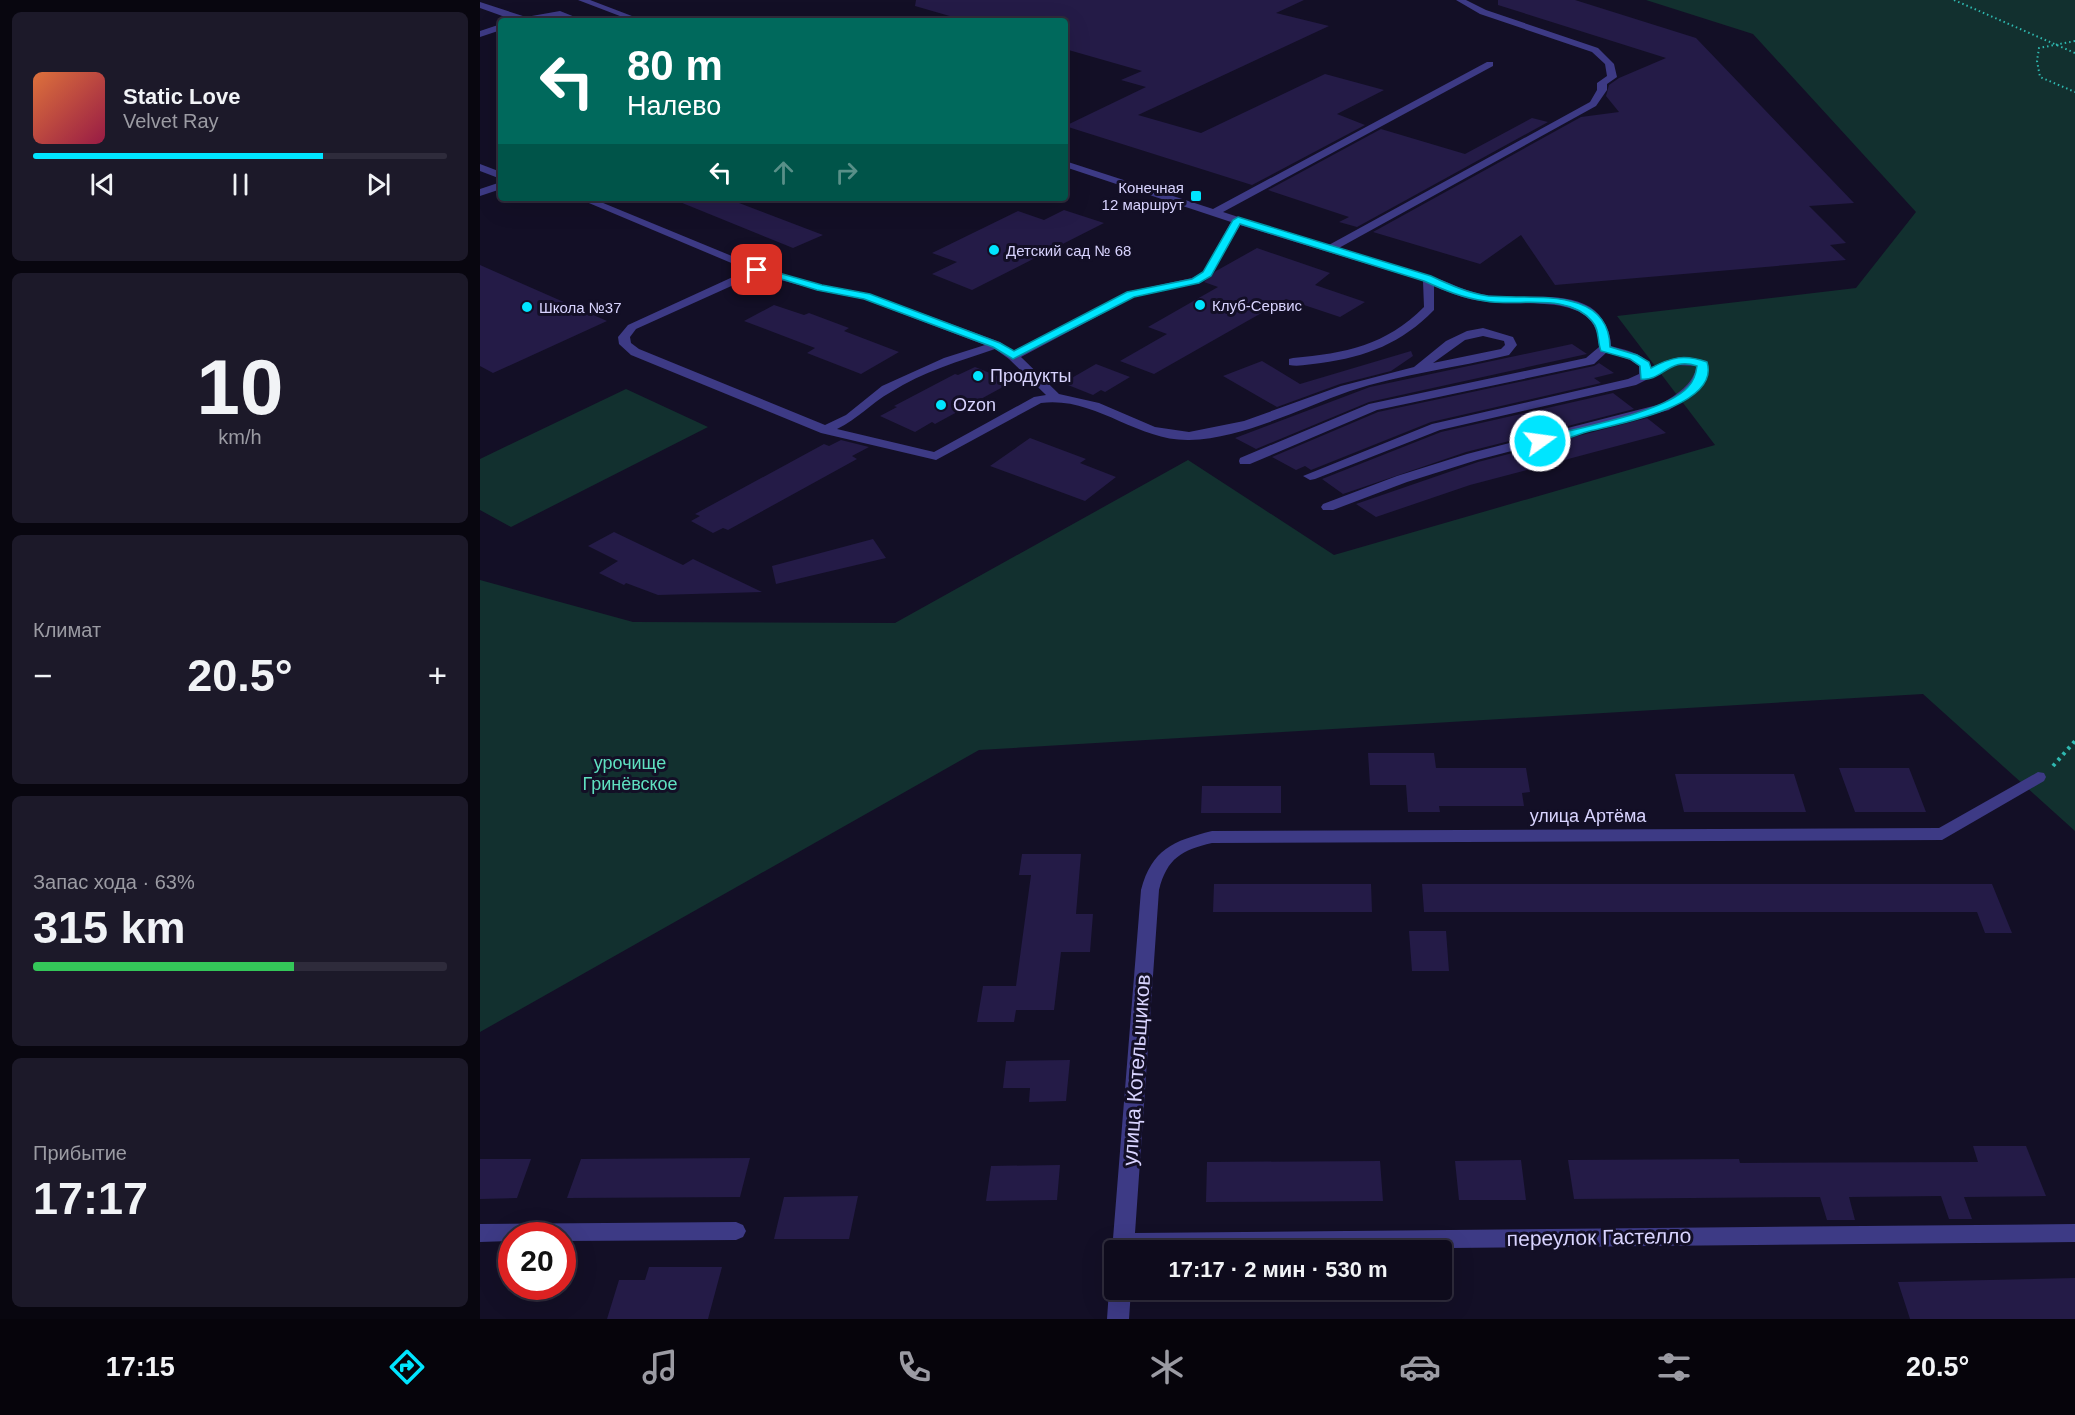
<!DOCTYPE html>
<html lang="ru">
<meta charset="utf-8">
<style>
:root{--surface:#0e0b1c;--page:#1c1929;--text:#f1f3f6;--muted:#9b9ba3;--line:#2e2b3b;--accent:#00e5ff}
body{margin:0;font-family:Arial,sans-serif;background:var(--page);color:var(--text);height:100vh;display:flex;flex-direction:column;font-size:22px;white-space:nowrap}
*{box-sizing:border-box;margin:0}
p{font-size:20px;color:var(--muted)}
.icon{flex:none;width:33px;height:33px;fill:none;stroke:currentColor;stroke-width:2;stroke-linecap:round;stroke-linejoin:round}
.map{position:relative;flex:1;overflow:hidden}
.drawer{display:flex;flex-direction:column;gap:12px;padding:12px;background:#08060f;width:480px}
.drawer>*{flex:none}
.hud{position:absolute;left:18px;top:18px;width:570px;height:183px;border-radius:6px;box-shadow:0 6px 24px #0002,0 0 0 2px var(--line);background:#00695c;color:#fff;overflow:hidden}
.speed{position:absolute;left:18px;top:1222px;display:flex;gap:12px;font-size:30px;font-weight:700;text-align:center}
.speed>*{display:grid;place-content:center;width:78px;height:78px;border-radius:50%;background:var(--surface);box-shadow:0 6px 24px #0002,0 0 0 2px var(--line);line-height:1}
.speed .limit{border:9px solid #d22;background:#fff;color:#111}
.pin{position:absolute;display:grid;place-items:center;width:51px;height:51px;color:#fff;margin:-26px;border-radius:12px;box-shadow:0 3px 9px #0006}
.me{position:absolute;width:66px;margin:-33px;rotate:76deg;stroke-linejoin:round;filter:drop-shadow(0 0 4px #0008)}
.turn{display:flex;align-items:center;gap:21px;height:126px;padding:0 30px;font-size:27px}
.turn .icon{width:78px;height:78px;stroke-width:2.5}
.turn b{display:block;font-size:42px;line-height:51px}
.lanes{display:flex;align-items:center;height:57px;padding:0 30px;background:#0003;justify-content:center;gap:30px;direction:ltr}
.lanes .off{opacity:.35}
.big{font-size:45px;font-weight:700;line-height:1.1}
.drawer .card{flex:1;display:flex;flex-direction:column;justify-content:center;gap:9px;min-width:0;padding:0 21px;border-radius:9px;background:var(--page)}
.drawer .dial{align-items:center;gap:0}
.dial b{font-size:78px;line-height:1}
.song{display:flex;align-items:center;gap:18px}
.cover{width:72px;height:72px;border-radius:9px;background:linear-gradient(135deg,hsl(20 70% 55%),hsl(340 70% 35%))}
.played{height:6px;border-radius:3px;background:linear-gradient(90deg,var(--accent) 70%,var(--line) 70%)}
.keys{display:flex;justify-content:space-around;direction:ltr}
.heat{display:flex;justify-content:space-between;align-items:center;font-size:33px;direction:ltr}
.charge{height:9px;border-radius:4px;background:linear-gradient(90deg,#34c759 63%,var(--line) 0)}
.trip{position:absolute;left:624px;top:1240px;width:348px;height:60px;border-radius:6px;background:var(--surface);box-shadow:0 6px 24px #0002,0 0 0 2px var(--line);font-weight:700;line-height:60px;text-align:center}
.menu{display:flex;height:96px;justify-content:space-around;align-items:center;background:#06040b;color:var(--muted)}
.menu .icon{width:42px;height:42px}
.menu .current{color:var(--accent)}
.menu b{font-size:27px;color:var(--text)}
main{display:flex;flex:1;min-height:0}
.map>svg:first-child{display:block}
.green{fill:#12302f}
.building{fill:#241b47}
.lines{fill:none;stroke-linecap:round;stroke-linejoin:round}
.path-far1{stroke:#2fb8b0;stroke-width:2;stroke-dasharray:1.5 3;stroke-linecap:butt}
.path{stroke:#2fb8b0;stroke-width:4;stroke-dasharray:3 4.5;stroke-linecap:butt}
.minor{fill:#3d3a85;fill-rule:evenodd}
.route{fill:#00e5ff;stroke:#0095a6;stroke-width:1.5}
.poi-dot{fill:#00e5ff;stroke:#130f26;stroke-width:2}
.labels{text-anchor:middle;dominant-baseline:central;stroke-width:6;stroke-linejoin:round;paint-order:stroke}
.far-poi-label{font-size:15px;fill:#d9d4ff;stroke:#130f26;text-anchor:start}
.poi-label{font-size:18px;fill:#d9d4ff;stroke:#130f26;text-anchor:start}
.park-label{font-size:18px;fill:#5fe0c0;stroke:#130f26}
.street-label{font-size:18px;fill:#d9d4ff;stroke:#130f26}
.near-street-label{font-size:21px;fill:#d9d4ff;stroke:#130f26}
</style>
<main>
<section class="drawer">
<div class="card">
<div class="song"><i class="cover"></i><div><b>Static Love</b><p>Velvet Ray</p></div></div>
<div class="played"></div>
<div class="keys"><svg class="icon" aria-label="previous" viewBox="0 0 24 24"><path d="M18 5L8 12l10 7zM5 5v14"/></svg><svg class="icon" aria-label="pause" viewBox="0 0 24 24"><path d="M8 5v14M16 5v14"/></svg><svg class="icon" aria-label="next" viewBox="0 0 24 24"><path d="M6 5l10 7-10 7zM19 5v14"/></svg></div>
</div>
<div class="card dial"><b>10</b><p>km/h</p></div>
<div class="card"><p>Климат</p>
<div class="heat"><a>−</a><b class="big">20.5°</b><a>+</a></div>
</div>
<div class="card"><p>Запас хода · 63%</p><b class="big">315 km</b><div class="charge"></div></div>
<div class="card"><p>Прибытие</p><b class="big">17:17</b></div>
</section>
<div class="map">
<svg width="1595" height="1319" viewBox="0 0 1595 1319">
<rect width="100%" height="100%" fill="#130f26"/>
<path class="green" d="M1166,0h429v831l-152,-137 -944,56 -499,282v-452l153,42 262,1 293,-163 146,95 381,-110 -98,-129 239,-28 60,-76 -163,-178z
M146,389l82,38 -197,100 -31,-17v-51z"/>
<path class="building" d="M436,0h388l-28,13 53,13 -191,89 63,18 124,-59 59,16 -47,24 28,11 -113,60 -187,-59 81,-39 -25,-7 21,-9 -77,-22v-28h-98l-52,-15z
M1018,0h77l121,38 158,165 -45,3 37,37 -16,2 16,15 -291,25 -34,-50 -41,29 -107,-32 208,-115 38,-5 -13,-16 3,-11 10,-7 47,-20 -168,-53z
M1052,118l16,4 -191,105 -18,-5 10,-5 -81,-27 113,-61 84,25z
M190,198h56l97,37 -30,13z
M584,210l40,13 -132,67 -40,-16 25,-12 -25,-9 86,-42 26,9z
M777,248l73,25 -15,12 50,17 -25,15 -54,-18 -132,75 -34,-13 47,-27 -19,-7 70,-40 -14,-5 12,-11z
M0,265l61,27 66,29 -114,52 -13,-7z
M294,305l30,10 5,-2 40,15 -5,3 55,21 -38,22 -54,-21 8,-5 -71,-27z
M1092,344l15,10 -218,48 -113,47 -21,-11 135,-51z
M931,351l2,5 -22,15 -51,13 -63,23 -54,-31 39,-15 38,23z
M1119,363l15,10 -20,5 7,5 -170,39 -120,48 -6,-4 -9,4 -24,-13 106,-45 216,-46z
M616,364l34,13 -25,15 -4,-2 -8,5 -30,-12z
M495,367l37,15 -77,42 -3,-2 -17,10 -35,-16 17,-9 -3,-1 61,-32 3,1z
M1133,393l21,16 -168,43 -123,42 -21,-15 119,-47z
M1167,418l19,15 -196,52 -94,32 -20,-13 122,-42z
M550,438l56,21 -6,4 36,14 -31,24 -95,-35z
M361,440l28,7 -17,9 5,3 -129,71 -5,-2 -10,5 -22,-12 9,-5 -5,-2 129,-70 5,2z
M134,532l69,33 10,-6 69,33 -104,3 -32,-12 -2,2 -25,-12 19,-12 -30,-15z
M393,539l13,19 -110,26 -4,-18z
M888,753h66l2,15h90l4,24 -8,1 2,13h-85l1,6h-32l-2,-27h-36z
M1359,768h70l17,44h-71z
M1195,774h119l12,38h-122z
M722,786h79v27h-80z
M542,854h59l-5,60h17l-3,38h-29l-7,58h-38l-2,12h-37l6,-36h33l15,-111h-12z
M734,884h157l1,28h-159z
M942,884h570l20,49h-27l-8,-21h-553z
M929,931h37l3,40h-37z
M590,1060l-4,41 -37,1 1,-14h-27l3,-27z
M1493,1146h53l20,50 -82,1 8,22h-23l-8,-23 -92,1 6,23h-28l-7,-23 -246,2 -6,-39 171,-1 1,4 238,-1z
M270,1158l-10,39 -173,1 14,-39z
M0,1159h51l-14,39 -37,1z
M1041,1160l5,40h-67l-4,-39z
M900,1161l3,40 -177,1 1,-40z
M580,1165l-3,35 -71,1 5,-35z
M378,1196l-9,43h-75l10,-42z
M169,1267h73l-14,52h-101l12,-39h26z
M1595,1278v41h-165l-12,-37z"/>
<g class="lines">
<path class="path-far1" d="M1474,0l121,53
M1595,41l-36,7 -2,13 3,16 35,15"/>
<path class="path" d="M1573,766l22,-25"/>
<path class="minor" d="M98,0h12l55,21h-12z
M976,0h10l20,10 112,38 16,16 3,13 -10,7v6l-11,16 -259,143c31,9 63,17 93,27 19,6 36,16 56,19 33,6 74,-5 104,12 13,8 21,25 21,39 13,4 35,7 40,22l28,-11 28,4v11l-8,16 -30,22 -192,50 -70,22 -74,28h-10l-2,-3 2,-3 74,-28 70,-22 194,-50c16,-10 31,-18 36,-38l-21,-1 -40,20 -196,45 -125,49 -5,1 -7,-4 129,-52 196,-45 11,-5v-8l-9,-6 -23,-8 -13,12 -217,46 -127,54h-10l-1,-3 1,-3 129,-54 217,-46 13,-11c0,-56 -74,-40 -111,-45 -19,-2 -37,-8 -54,-16v24c-32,33 -68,47 -113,53 -10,1 -22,4 -32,2v-6l4,-1c53,-5 92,-12 131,-51l-1,-26 -183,-56 -29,51 -12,7 -65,14 -113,60 38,37 40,9 56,24 34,5 55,-11 97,-35 73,-19 32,-26 21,-10 16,-3 30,9 4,8 -8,10c-53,13 -107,19 -159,36 -52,18 -105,47 -161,49 -53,1 -94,-44 -148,-37l-105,57 -115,-27 -190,-78 -12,-11 -1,-7 10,-12 120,-55 -171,-72h14l170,70 61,17 48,9 130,48 13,9 114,-59 65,-14 11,-6 28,-50 -166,-55v-6l148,48 274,-147h6v4l-270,146 104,34 263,-144 7,-12v-7l10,-7 -2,-12 -13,-12 -112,-38zM278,274l63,17 42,8 122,46 -41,13 -62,28 -36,29 -21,10 -186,-76 -8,-6 -1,-6 6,-8zM1003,336l21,5 1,4 -4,4 -68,14 32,-23zM515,349l14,10 37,36 -12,2 -100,55 -97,-23c21,-10 34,-26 54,-37 31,-20 69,-31 104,-43z
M0,2l46,15 34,-6 25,10h-12l-14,-4 -43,4 -36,-13z
M21,24v6l-21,7v-6z
M0,164l21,8v7l-21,-8z
M21,182v7l-21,7v-7z
M1558,772l6,1 2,4 -2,4 -102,59 -730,3c-30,7 -45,15 -53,47l-24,343 940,-9v18l-941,9h-20v4l-2,-4 29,-361c11,-41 32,-49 71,-59l727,-3z
M256,1222l7,3 3,6 -3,6 -7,3 -174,1v-5h-50v5l-32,1v-18z
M634,1283v7h17l-2,29h-22l2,-29z"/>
</g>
<path class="route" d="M758,217l193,59c19,9 37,17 57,20 41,4 121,-11 122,51l27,8 12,7 2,6c21,-11 33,-14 56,-6 14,44 -90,62 -117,69 -16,4 -39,16 -54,12v-4c36,-10 129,-26 152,-52 6,-6 8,-13 9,-21 -28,-10 -35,16 -56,13l-1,-13 -10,-7 -29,-8c-4,-10 -1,-21 -9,-30 -24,-29 -75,-14 -107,-20 -22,-3 -41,-11 -61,-20l-184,-57 -29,52 -12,7 -65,14 -121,62 -20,-12 -129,-48 -47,-9 -65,-20 5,-3 65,18 48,9 130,49 14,8 113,-59 65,-13 11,-7 30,-52z"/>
<g class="poi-dot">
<rect x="710" y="190" width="12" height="12" rx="3"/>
<circle cx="514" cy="250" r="6"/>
<circle cx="720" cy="305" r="6"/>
<circle cx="47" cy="307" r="6"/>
<circle cx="498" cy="376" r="6"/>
<circle cx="461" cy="405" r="6"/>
</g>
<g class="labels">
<g class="far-poi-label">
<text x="704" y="187" text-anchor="end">Конечная<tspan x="704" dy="17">12 маршрут</tspan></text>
<text x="526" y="250">Детский сад № 68</text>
<text x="732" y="305">Клуб-Сервис</text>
<text x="59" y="307">Школа №37</text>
</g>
<g class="poi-label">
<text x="510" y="376">Продукты</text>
<text x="473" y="405">Ozon</text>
</g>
<g class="park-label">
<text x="150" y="763">урочище<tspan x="150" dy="21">Гринёвское</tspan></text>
</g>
<g class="street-label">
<text x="1108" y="816">улица Артёма</text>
</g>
<g class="near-street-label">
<text transform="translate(656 1070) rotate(-86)">улица Котельщиков</text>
<text transform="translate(1119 1237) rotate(-1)">переулок Гастелло</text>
</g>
</g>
</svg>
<div class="speed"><div class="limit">20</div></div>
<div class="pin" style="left:277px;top:270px;background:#d93025"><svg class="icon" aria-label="arrive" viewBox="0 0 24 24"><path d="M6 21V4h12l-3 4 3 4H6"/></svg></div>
<svg class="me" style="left:1060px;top:441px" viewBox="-20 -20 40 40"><circle r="17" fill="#00e5ff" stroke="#fff" stroke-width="3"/><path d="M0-11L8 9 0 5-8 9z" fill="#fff"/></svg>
<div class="trip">17:17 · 2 мин · 530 m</div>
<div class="hud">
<div class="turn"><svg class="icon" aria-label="left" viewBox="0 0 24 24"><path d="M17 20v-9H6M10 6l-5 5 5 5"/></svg><div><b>80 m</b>Налево</div></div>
<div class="lanes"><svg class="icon" aria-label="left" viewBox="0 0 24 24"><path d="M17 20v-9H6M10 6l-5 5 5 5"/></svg><svg class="icon off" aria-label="ahead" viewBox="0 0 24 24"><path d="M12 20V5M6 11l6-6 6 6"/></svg><svg class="icon off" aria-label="right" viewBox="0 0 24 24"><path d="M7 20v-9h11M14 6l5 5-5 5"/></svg></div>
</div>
</div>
</main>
<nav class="menu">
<b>17:15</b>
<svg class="icon current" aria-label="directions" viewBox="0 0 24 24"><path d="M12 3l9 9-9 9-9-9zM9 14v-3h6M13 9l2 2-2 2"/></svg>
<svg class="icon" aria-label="music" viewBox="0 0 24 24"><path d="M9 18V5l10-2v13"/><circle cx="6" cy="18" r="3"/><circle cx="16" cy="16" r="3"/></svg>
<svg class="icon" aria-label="phone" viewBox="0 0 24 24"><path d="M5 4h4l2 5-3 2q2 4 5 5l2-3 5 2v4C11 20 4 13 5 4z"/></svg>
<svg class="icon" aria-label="climate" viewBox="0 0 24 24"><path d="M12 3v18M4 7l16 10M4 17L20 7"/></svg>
<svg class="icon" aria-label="car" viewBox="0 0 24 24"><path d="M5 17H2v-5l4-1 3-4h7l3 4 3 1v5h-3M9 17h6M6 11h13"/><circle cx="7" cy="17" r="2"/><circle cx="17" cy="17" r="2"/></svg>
<svg class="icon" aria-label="filters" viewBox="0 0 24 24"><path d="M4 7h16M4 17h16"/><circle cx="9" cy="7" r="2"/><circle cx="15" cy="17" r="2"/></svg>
<b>20.5°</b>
</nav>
